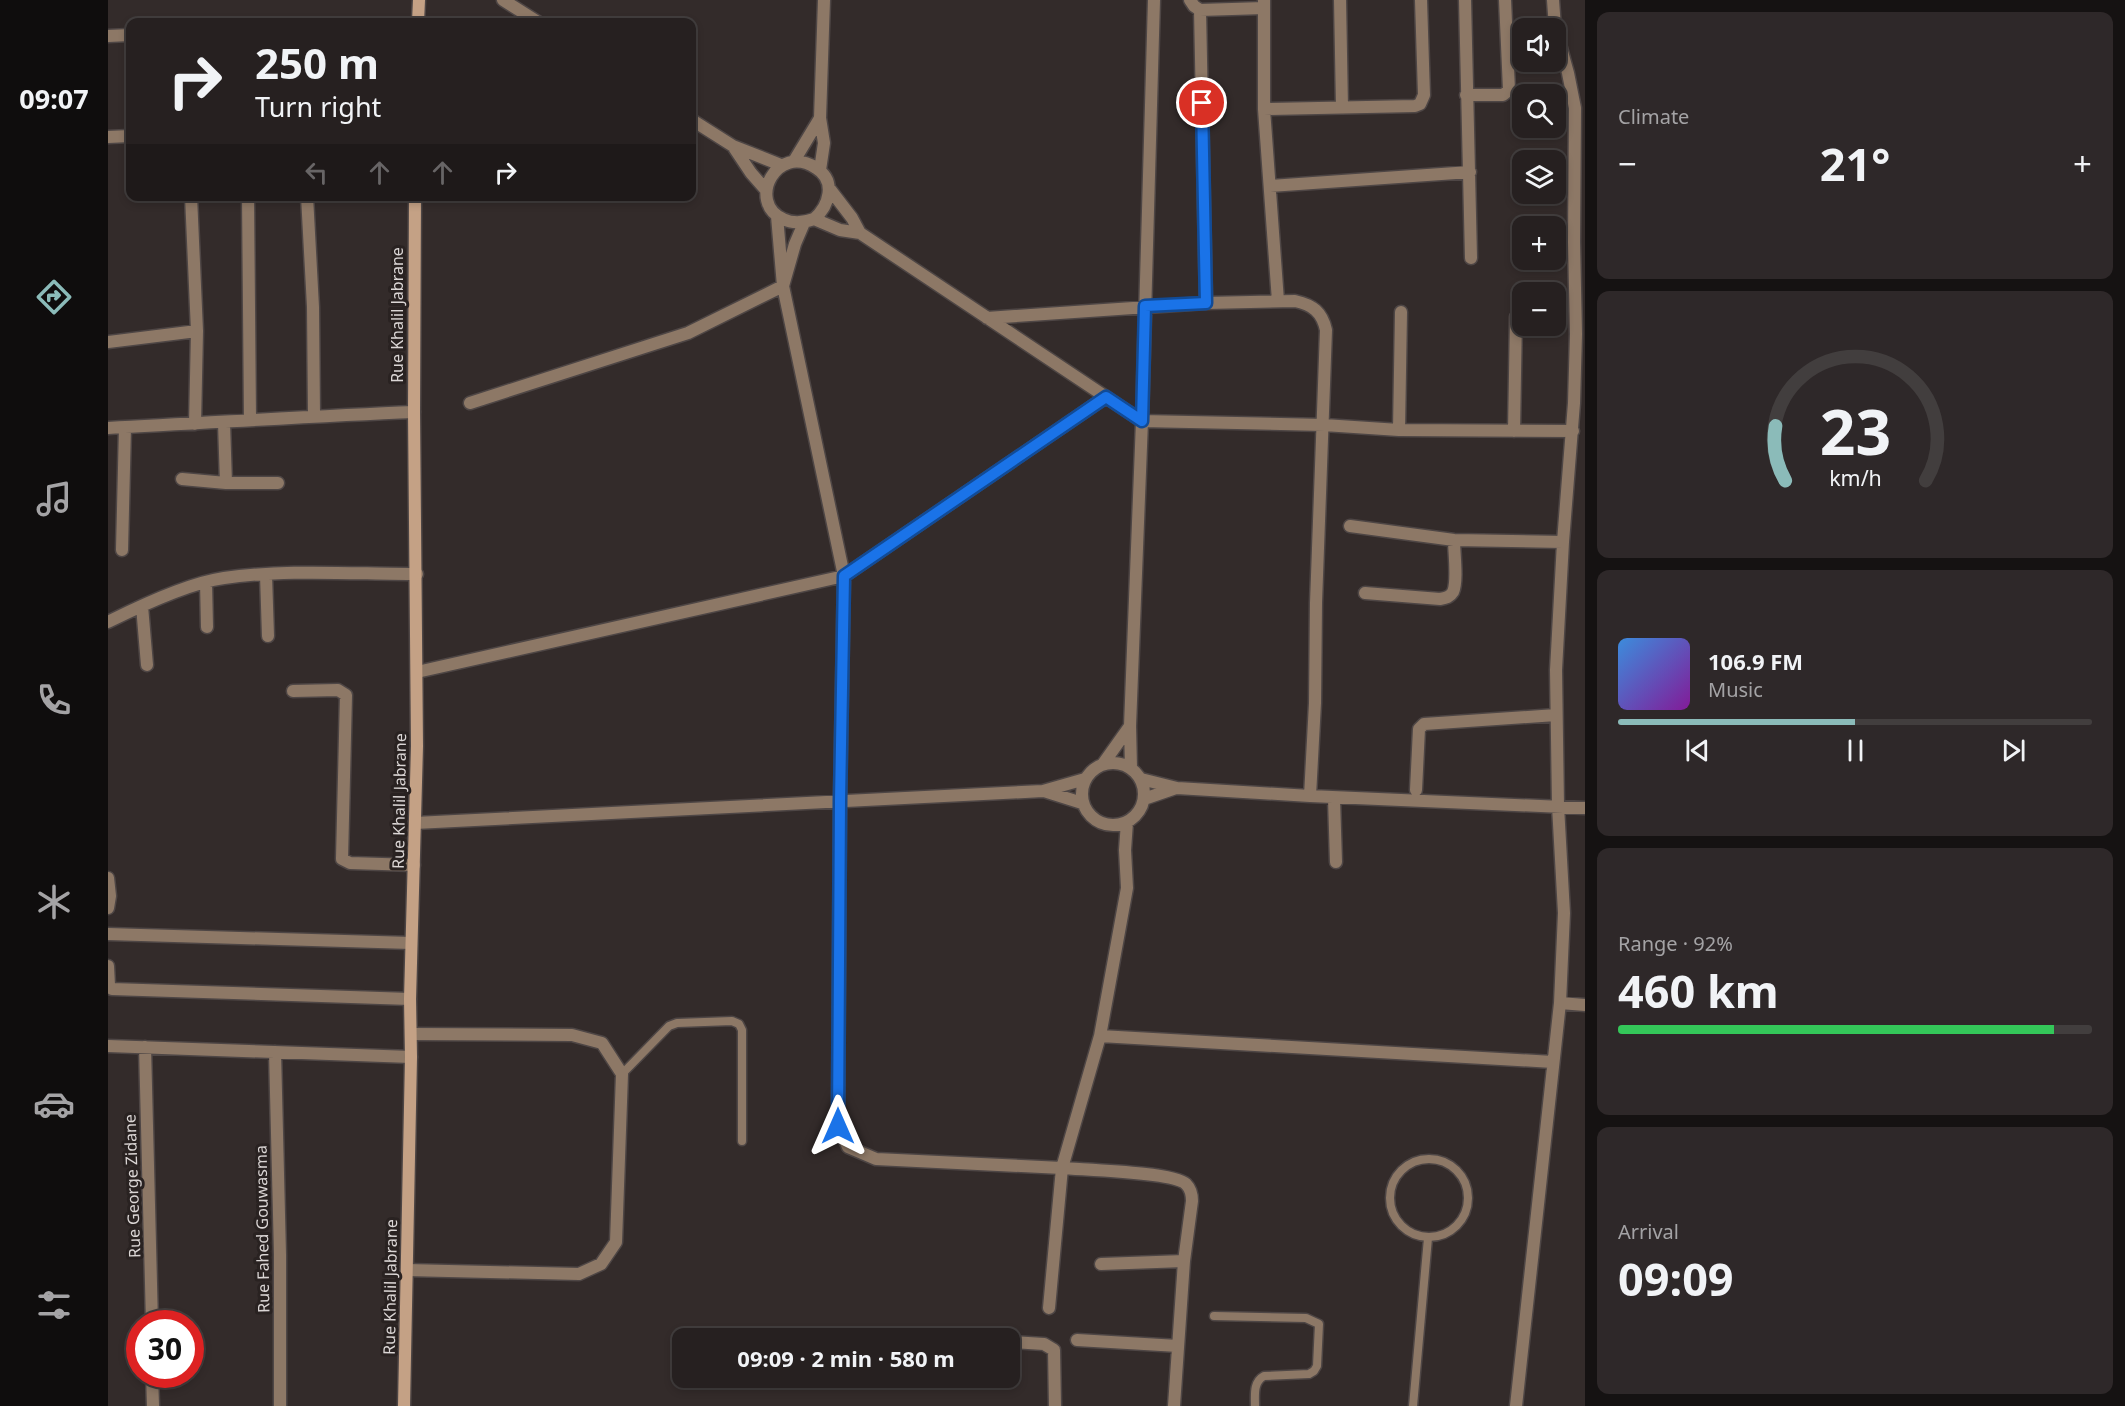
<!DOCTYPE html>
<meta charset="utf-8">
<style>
:root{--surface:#262020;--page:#2e2829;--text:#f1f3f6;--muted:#a4a3a5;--line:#423e3e;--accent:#8bbbb9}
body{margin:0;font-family:"Noto Sans",sans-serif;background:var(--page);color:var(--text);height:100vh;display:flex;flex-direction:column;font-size:22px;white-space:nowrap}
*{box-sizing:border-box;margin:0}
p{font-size:20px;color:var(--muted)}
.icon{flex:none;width:33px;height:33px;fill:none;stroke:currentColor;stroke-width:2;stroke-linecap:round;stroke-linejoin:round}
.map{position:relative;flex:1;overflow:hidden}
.side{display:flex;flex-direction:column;gap:12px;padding:12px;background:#151212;width:540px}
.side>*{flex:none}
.top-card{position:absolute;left:18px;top:18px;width:570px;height:183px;border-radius:12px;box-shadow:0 3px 9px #0003,0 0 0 2px var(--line);background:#262020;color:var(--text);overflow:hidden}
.fabs{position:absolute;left:1404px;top:18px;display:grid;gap:12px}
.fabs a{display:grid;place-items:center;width:54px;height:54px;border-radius:12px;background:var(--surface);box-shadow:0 3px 9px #0003,0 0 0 2px var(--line);font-size:30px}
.speed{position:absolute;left:18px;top:1310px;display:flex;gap:12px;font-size:30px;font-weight:700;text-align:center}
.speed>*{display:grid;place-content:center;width:78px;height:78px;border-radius:50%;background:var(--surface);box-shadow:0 3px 9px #0003,0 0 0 2px var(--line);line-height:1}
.speed .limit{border:9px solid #d22;background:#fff;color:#111}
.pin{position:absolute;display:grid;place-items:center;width:51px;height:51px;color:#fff;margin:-26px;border:3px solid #fff;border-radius:50%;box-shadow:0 2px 6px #0007}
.me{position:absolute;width:66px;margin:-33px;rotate:0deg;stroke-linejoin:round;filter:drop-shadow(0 0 4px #0008)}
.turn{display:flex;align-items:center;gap:21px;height:126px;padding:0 30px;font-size:27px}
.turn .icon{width:78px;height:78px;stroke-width:2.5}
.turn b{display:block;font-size:42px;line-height:51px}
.lanes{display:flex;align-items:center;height:57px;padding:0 30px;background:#0003;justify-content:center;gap:30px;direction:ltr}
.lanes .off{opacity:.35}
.big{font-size:45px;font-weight:700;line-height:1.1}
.side .card{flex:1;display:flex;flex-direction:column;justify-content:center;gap:9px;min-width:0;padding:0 21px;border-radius:12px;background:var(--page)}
.side .dial{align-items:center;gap:0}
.dial svg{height:156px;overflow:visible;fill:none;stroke:var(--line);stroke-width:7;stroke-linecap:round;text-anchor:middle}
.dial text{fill:var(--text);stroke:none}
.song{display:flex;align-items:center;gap:18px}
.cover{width:72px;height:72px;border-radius:9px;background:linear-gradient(135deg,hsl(210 70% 55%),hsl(290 70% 35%))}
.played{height:6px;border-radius:3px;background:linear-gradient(90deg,var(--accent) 50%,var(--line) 50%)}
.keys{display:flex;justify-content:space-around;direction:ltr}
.heat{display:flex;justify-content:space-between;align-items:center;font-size:33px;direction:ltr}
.charge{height:9px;border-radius:4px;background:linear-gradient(90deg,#34c759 92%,var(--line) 0)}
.trip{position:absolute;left:564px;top:1328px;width:348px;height:60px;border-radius:12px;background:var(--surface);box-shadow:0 3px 9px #0003,0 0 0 2px var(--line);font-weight:700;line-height:60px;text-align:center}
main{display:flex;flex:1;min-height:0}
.tabs{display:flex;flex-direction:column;width:108px;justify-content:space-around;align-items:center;background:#0f0d0d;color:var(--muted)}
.tabs .icon{width:42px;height:42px}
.tabs .on{color:var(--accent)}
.tabs b{font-size:27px;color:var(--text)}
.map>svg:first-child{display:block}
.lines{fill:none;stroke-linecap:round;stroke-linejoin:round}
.lane-casing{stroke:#4e4645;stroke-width:11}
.street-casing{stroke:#4e4645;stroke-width:15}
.secondary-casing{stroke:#4e4645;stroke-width:15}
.lane{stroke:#8d7866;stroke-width:8}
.street{stroke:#8d7866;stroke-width:12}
.secondary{stroke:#c4a185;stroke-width:12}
.route-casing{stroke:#114b97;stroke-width:15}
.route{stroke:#1a73e8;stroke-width:10}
.labels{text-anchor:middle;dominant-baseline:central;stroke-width:6;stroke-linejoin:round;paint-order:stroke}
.street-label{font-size:16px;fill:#dbd6d5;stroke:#292221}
</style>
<main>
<nav class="tabs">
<b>09:07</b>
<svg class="icon on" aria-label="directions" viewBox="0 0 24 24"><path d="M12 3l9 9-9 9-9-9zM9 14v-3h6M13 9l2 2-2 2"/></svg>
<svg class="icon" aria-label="music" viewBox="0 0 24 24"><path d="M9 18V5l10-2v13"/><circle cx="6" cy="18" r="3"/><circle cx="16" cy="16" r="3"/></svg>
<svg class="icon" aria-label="phone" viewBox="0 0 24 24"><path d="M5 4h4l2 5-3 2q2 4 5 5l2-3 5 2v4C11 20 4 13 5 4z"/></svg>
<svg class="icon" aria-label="climate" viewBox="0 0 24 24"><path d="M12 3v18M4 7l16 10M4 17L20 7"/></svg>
<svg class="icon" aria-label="car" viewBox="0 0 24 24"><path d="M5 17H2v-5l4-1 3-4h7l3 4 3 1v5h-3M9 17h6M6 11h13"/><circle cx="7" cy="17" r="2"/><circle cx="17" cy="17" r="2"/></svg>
<svg class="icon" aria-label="filters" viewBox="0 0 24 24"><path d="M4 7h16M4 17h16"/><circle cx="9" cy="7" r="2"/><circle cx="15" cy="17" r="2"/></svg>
</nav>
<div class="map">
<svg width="1477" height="1406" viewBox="0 0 1477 1406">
<rect width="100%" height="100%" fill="#332b2a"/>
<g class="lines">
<defs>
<path id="lane" d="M514,1074l47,-48 8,-3 55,-2 7,3 3,6v111
M1282 1198a39 39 0 1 1 78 0a39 39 0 1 1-78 0Z
M1106,1316l92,2 13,6 -2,42 -3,5 -5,3 -45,2c-11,6 -9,19 -9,30
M1305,1406l15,-168"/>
<path id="street" d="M395,0l35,22
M1082,0l4,6 6,4 64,-2
M1156,0v109l14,192
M1232,0l2,107
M1357,0l6,258
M1445,0l2,28
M1092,10l6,293
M0,36l22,-1
M1358,95h37l6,-5 -4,-90
M1156,109l151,-3 5,-2 4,-9 -3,-95
M584,120l41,26 48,19
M0,137l22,-1
M625,146l18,27 15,17
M686,161l26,-43
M712,170l4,-27 -4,-25 4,-118
M1162,186l200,-14
M721,188l23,30 8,15
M83,196l6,135 -2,93
M140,196l2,223
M199,196l6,111 1,108
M669,216l6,70 61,290 -4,225 -2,325 10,21 28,12 186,9 38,-132 27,-148 -2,-38 2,-28
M706,219c15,-13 23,-38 2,-51 -39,-26 -70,34 -33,51 10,5 20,4 31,0l26,11 20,3 282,188 182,4 75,5 174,1
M879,318l219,-15 89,-2c18,4 27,11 31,29l-10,273 -1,100 -5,93 275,12
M0,342l89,-11
M362,403l218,-70 95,-47 12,-42 9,-21
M116,423l2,60
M0,428c102,-5 204,-12 306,-16
M1291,430l2,-118
M1406,431l2,-114
M74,479l44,4h52
M1242,526l104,14 109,2
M14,550l3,-123
M158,575l2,61
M98,582l1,45
M1257,593l75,6c6,-1 10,-2 13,-7 5,-11 1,-39 1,-52
M34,606l5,59
M0,622c32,-16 81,-39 116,-44 60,-9 131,-4 193,-4
M309,672l427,-96 262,-179
M185,691l45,-1 8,5 -4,164 8,4 64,2
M974 794a31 31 0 1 1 62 0a31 31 0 1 1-62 0Z
M995,764l27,-38
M1023,768l-1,-42 12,-305 12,-421
M1033,779l36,9 133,8
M1308,790l3,-61 5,-5 132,-9
M936,791l38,12
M1036,799l32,-11
M1226,799l2,63
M307,823l628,-32 42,-12
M0,878l2,18 -2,12
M0,934l303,9
M0,966l1,19 3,4 298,10
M1452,1003l25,2
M992,1036l453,26
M0,1046l303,11
M37,1047l7,276
M167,1052l5,203v151
M993,1264l83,-3
M299,1270l172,4 22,-10 15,-22 6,-168 -20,-31 -30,-8 -161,-1
M941,1308l13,-140c23,2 111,4 124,16 5,5 6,11 6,17l-8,60 -10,145
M969,1340l101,6
M902,1342l34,2 10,6 1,56
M44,1374l1,32
M1408,1406l44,-403 4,-90 -6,-107 -2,-136 7,-128 11,-139 2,-69 -2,-92 1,-134 -7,-35 -12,-43"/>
<path id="secondary" d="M310,22l1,-22
M296,1406l7,-349 -1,-58 7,-253 -3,-334 1,-216"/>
</defs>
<use href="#lane" class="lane-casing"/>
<use href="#street" class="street-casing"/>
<use href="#secondary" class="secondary-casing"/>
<use href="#lane" class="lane"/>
<use href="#street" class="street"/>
<use href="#secondary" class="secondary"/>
</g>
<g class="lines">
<defs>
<path id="route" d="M730,1126l2,-325 4,-225 262,-179 36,24 3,-115 61,-3 -4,-200"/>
</defs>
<use href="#route" class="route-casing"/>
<use href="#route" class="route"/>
</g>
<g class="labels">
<g class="street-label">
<text transform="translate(289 315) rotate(-90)">Rue Khalil Jabrane</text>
<text transform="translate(291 801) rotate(-89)">Rue Khalil Jabrane</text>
<text transform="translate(24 1186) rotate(-92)">Rue George Zidane</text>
<text transform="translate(154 1229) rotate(-91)">Rue Fahed Gouwasma</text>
<text transform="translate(282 1287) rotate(-89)">Rue Khalil Jabrane</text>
</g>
</g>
</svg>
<div class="fabs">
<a><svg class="icon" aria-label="sound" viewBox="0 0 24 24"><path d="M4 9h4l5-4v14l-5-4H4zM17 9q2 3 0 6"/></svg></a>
<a><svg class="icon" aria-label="search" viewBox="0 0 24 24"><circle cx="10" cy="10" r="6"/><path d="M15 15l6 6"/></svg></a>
<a><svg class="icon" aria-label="layers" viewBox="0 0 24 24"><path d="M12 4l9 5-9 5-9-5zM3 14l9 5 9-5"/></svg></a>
<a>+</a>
<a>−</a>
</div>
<div class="speed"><div class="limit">30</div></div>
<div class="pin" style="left:1094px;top:103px;background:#d93025"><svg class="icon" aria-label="arrive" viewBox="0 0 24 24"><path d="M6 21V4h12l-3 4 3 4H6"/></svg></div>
<svg class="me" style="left:730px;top:1126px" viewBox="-20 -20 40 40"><path d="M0-17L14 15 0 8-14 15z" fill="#1a73e8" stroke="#fff" stroke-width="4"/></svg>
<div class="trip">09:09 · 2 min · 580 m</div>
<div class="top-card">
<div class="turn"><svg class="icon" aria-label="right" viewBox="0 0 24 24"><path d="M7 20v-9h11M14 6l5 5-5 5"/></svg><div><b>250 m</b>Turn right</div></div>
<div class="lanes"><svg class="icon off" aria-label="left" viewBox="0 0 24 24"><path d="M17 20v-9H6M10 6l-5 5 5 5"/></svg><svg class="icon off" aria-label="ahead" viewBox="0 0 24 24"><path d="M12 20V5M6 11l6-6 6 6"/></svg><svg class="icon off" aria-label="ahead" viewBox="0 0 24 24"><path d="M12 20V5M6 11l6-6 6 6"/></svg><svg class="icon" aria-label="right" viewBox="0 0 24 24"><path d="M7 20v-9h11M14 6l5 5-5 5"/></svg></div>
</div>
</div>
<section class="side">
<div class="card"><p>Climate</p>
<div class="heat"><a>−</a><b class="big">21°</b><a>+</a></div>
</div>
<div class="card dial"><svg viewBox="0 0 100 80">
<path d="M14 69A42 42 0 1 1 86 69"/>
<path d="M14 69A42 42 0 0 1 9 41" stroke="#8bbbb9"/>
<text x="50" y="56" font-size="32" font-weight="700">23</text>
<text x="50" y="72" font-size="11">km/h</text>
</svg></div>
<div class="card">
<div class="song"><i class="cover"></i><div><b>106.9 FM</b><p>Music</p></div></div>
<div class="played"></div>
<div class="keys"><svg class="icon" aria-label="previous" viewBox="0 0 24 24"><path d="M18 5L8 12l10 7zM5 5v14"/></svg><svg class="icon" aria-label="pause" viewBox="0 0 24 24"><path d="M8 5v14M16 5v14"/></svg><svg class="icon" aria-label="next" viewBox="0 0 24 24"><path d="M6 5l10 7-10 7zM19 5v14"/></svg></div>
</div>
<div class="card"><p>Range · 92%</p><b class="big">460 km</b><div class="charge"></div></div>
<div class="card"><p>Arrival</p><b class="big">09:09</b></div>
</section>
</main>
